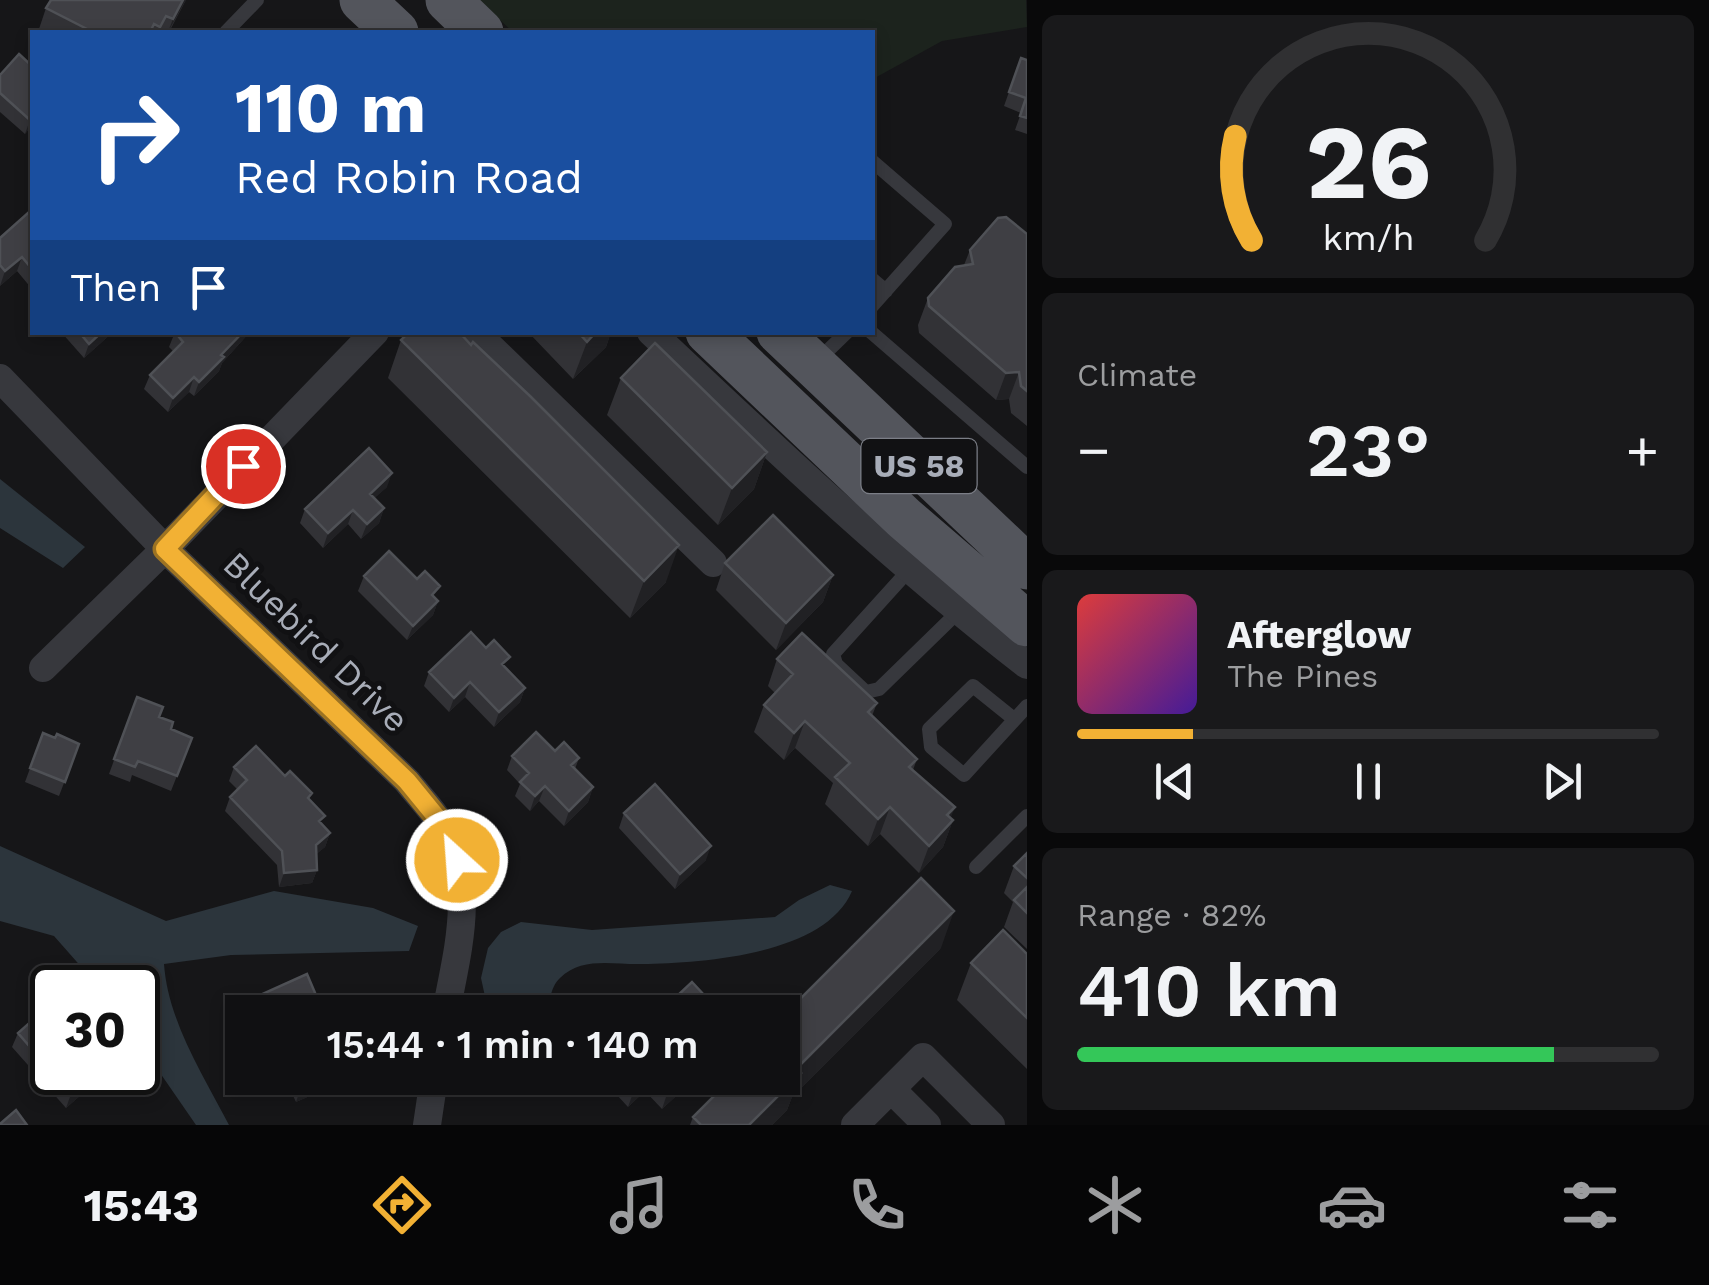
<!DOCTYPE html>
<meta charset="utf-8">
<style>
:root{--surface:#101012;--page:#19191b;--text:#f1f3f6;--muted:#9c9d9f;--line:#303032;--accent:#f2b134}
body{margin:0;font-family:"Work Sans",sans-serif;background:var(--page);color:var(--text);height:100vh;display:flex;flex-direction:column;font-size:38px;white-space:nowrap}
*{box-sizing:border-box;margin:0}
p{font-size:32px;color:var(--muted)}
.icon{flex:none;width:55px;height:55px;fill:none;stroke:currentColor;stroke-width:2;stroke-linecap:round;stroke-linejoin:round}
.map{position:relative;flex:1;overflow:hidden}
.sheet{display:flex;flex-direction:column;gap:15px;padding:15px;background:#09090a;width:682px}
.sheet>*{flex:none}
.top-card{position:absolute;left:30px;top:30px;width:845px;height:305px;border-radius:0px;box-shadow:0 5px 15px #0003,0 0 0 2px var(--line);background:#1a4fa0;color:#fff;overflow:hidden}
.speed{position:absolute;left:30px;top:965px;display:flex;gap:20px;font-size:50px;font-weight:700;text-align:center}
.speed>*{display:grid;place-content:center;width:130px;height:130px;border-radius:50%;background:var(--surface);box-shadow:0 5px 15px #0003,0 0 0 2px var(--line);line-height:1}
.speed .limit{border:5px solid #111;border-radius:15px;background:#fff;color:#111}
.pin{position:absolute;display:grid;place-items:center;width:85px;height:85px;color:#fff;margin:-42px;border:5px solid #fff;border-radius:50%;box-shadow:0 2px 10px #0007}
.me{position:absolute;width:110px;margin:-55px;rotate:334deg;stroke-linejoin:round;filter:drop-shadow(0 0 8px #0008)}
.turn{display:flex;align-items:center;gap:35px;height:210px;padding:0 40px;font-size:45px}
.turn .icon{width:130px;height:130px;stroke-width:2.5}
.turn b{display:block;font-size:70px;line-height:85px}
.then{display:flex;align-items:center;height:95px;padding:0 40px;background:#0003;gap:20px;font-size:38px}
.big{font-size:75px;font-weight:600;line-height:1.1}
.sheet .widget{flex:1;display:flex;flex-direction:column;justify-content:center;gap:15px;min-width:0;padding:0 35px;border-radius:15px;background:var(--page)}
.sheet .dial{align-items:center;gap:0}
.dial svg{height:260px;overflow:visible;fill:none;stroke:var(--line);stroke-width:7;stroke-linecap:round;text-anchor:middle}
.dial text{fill:var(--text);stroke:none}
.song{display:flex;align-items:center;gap:30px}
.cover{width:120px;height:120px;border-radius:15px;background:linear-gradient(135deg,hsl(0 70% 55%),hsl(260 70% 35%))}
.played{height:10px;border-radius:5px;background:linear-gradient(90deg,var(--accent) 20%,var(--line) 20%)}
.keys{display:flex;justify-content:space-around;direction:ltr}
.heat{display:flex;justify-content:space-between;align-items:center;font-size:55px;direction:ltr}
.charge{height:15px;border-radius:8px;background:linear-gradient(90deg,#34c759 82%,var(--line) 0)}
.trip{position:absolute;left:225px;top:995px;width:575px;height:100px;border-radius:0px;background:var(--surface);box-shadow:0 5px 15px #0003,0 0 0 2px var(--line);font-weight:600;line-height:100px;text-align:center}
.menu{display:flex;height:160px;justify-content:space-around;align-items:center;background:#060607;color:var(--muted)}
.menu .icon{width:70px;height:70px}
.menu .selected{color:var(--accent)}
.menu b{font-size:45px;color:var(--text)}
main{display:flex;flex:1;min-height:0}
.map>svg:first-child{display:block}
.green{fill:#1c231d}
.water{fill:#2c353c}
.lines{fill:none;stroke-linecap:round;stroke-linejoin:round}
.service{stroke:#37383d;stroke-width:14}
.minor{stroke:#37383d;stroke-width:28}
.primary{stroke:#53555c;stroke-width:45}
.wall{fill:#323236}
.shaded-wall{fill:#212124}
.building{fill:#3f3f44;stroke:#4f5156;stroke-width:2.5}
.route-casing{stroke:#9d7322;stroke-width:25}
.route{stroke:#f2b134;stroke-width:18}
.labels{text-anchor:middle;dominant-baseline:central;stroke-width:10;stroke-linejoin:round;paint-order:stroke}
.shield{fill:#111113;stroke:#7b7e86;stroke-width:2.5}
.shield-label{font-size:32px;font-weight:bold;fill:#a8adb8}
.street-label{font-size:35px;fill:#a8adb8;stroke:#111113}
</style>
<main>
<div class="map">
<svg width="1027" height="1125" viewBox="0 0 1027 1125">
<rect width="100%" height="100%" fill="#161618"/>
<path class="green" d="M478,0h548l1,27 -85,14 -69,38 -1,-47h-359z"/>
<path class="water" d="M0,479l85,68 -22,21 -63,-40z
M0,846l166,75 108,-30 99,17 45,18 -9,25 -178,4 -67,9c4,57 39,111 65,161h-33l-58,-84v-53l-39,-1 -45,-51 -54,-15z
M830,885l22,6c-27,64 -150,72 -210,73 -28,1 -60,-8 -82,14 -11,11 -8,21 -14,34h-49l-11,-11 -5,-23 7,-30 13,-16 20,-10 71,8 183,-13 24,-17z"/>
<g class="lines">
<path class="service" d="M226,32l31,-32
M872,161l73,63 -73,82
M872,279l14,12
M871,332l156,135
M816,362l31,-30
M909,570l-76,84 3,10 30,28 13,-3 79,-77
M1014,719l-41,-33 -44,43 2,18 33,28 63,-69
M976,867l51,-51"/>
<path class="minor" d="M475,332l238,231
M651,332c122,115 243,230 376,333
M0,378l165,171 242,232c11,14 25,28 34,43 36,60 17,124 5,188
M43,668l122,-119 210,-217
M891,1089l36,36
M427,1125l7,-47
M855,1125l68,-68 68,68"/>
<path class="primary" d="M362,0l34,32
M448,0l33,32
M708,332l196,186 123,106
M779,332l248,235"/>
</g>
<path class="wall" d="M51,0h135l-17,32h-124l-6,-3 7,-21z
M19,54l13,71 -7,9 -25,-22v-37z
M1021,58l6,2v74l-12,-4 6,-17 -17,-7z
M32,216v73l-15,-18 -17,15v-48z
M1027,234v192l-16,-13 -2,-14 -13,1 -77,-67 -1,-8 10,-27 36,-33 6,-15z
M61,332h52l-29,26z
M175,332h75l-28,31 -3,8 -25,25 -5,-4 -21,20 -24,-23 6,-14 23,-24 -4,-4z
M528,332h83l-5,15 -33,32z
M401,340l265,242 -36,36 -242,-240z
M621,378l146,74 -13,37 -36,36 -111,-110z
M387,487l-13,11 10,10 -5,15 -18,16 -13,-15 -25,24 -23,-25 5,-14z
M725,563l108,12 -10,27 -47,48 -60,-60z
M364,576l74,25 -5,14 -26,25 -49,-49z
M486,648l39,40 -5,14 -26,25 -29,-30 -16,15 -25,-26 5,-14z
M777,659l100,44 -5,13 45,43 -4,11 40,50 -10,27 -24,26 -39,-39 -12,12 -43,-42 8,-21 -38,-35 -11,12 -30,-28 10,-27 11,-12 -7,-7z
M137,697l34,32 21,9 -21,53 -39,-16 -2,7 -21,-8z
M43,733l12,5 24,6 -20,52 -34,-14z
M555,751l24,7 -4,11 18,18 -5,15 -24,24 -25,-25 -9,10 -15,-15 5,-12 -13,-14 5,-14z
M234,767l76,33 12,24 8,9 -5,14 -9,7 1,16 -5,13 -33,4 -2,-22 -52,-54 5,-14 8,-7 -9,-9z
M624,813l82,47 -31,29 -56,-61z
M1027,853v96l-23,-22 9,-25 -9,-9 10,-27z
M941,948l-149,149 -5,13 -15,15h-82l3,-8z
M1027,954v115l-70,-69 14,-37z
M260,995l54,15 2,2h-60l-1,-3z
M18,1033l71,55 -23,20 -54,-61z
M266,1078h67l-3,9 -34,15 -9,-19 -16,7z
M606,1078h84l-3,8 -25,23 -17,-18 -17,16 -24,-26z"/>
<path class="shaded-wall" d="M183,0h3l-18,32 5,-13z
M32,117v8l-7,9 5,-14z
M22,257l-5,14 -17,15 5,-15z
M102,332h11l-29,26 5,-14z
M243,332h7l-28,31 -3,8 -25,25 5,-14 22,-27z
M596,332h15l-5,15 -33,32 14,-37z
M1019,372l-10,27 -13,1 10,-27z
M194,377l-5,15 -21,20 5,-14z
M767,452l-13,37 -36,36 14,-37z
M392,473l-5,14 -23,21 6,-14z
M384,508l-5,15 -18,16 6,-15z
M353,510l-5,14 -25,24 5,-15z
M679,545l-13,37 -36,36 14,-37z
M833,575l-10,27 -47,48 10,-27z
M438,601l-5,14 -26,25 6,-14z
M470,682l-5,15 -16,15 5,-14z
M525,688l-5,14 -26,25 5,-15z
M805,721l-10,27 -11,12 10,-27z
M545,786l-6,15 -9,10 5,-15z
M593,787l-5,15 -24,24 5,-15z
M890,807l-10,27 -12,12 10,-27z
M955,807l-7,18 5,-5 -10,27 -24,26 10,-27 18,-31z
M330,833l-5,14 -14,12 5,-14z
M711,846l-5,14 -31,29 5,-15z
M317,870l-5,13 -33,4 5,-14z
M954,911l-13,37 -149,149 -5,13 -15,15h-23l47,-56z
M94,1074l-5,14 -23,20 5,-14z
M276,1078h13l-2,5 -16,7z
M323,1078h10l-3,9 -34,15 5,-15z
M650,1078l-5,13 -17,16 5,-14z
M685,1078h5l-3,8 -25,23 5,-15z"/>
<path class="building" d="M51,0h132l-10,19 -7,-3 -6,11 -6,-3 -4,8h-57l-47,-24z
M19,54l13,12v51l-2,3 -30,-27v-18z
M1021,58l6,2v58l-7,-2 6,-18 -17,-6z
M29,212l3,4v53l-10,-12 -17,14 -5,-6v-27z
M1006,217l21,17v157l-6,-5 -2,-14 -13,1 -77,-67 -1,-8 27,-31 18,-3 -3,-14 28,-32z
M79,332h23l-13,12z
M175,332h68l-22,23 3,2 -25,25 -5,-5 -21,21 -23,-23 33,-33z
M409,332h50l12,13 2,-3 57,54 149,149 -35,36 -243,-241z
M578,332h18l-9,10z
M655,343l112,109 -35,36 -111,-110z
M369,448l23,25 -22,21 14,14 -17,16 -14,-14 -25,23 -23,-24z
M773,515l60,60 -47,48 -61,-60z
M389,551l28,28 8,-8 15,15 -8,9 6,6 -25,25 -49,-50z
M471,632l15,16 8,-8 16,17 -8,7 23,24 -26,24 -29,-30 -16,16 -25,-26z
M802,633l75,70 -9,9 49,47 -8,8 46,40 -8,8 6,5 -24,26 -39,-39 -12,12 -43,-42 15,-14 -45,-42 -11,12 -30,-28 29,-31 -16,-15z
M137,697l26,10 -4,10 14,5 -2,7 21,9 -15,38 -39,-15 -3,6 -21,-8z
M536,732l19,19 9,-9 15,16 -8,7 22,22 -24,24 -24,-25 -10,10 -15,-14 9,-9 -17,-17z
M43,733l12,5 2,-4 22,10 -14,38 -35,-14z
M256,746l29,30 5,-5 22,22 -4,5 17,18 -6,5 11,12 -14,12 1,25 -33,3 -2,-22 -52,-54 17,-17 -13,-13z
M655,784l56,62 -31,28 -56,-61z
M1027,853v25l-13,-12z
M921,878l33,33 -158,158 5,4 -52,52h-48l-8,-8 39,-39h50v-61z
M1027,887v26l-13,-13z
M1003,930l24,24v64l-56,-55z
M307,974l11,26 -6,3 4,9h-48l-8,-17z
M692,982l27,29 -59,1z
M43,1011l9,11v50h41l1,2 -23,20 -53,-61z
M297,1078h26l-22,9z
M619,1078h31l-17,15z
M652,1078h33l-18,16z
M16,1110l11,15h-27v-1z"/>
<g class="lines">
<defs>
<path id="route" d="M243,466l-78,83 242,232 31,38 19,41"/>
</defs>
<use href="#route" class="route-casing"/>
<use href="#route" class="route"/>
</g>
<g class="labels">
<rect class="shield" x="861.5" y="439" width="115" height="54" rx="8"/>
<g class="shield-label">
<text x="919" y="466">US 58</text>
</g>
<g class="street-label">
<text transform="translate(316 642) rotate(44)">Bluebird Drive</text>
</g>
</g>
</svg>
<div class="speed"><div class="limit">30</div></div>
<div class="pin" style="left:243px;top:466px;background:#d93025"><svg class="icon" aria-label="arrive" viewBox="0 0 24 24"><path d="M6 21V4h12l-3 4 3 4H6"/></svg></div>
<svg class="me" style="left:457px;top:860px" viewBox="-20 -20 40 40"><circle r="17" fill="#f2b134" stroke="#fff" stroke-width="3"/><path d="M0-11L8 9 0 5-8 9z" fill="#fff"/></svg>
<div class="trip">15:44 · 1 min · 140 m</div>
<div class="top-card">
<div class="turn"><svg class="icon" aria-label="right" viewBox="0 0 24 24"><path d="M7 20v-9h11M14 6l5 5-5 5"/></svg><div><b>110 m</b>Red Robin Road</div></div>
<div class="then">Then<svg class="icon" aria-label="arrive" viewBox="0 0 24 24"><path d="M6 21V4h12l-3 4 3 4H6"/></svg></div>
</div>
</div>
<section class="sheet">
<div class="widget dial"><svg viewBox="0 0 100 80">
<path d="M14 69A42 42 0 1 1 86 69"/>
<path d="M14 69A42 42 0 0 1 9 37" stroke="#f2b134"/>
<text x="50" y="56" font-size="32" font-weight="700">26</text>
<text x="50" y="72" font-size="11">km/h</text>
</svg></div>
<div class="widget"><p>Climate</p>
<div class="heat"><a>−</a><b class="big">23°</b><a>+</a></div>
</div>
<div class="widget">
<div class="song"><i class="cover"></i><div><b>Afterglow</b><p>The Pines</p></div></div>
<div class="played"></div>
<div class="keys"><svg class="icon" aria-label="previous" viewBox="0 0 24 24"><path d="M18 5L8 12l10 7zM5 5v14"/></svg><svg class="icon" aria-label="pause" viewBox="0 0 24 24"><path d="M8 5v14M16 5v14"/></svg><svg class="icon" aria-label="next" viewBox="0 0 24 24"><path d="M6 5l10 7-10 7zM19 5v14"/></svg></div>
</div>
<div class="widget"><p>Range · 82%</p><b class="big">410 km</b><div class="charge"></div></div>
</section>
</main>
<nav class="menu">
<b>15:43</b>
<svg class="icon selected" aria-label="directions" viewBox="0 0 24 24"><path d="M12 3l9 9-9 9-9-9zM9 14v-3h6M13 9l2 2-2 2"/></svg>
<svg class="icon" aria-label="music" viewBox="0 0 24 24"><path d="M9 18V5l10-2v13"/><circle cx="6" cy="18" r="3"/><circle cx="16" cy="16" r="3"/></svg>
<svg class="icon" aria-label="phone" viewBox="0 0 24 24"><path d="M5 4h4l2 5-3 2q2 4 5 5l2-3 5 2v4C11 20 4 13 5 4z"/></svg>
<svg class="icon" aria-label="climate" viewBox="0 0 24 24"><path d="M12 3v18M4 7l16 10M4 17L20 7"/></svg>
<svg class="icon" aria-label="car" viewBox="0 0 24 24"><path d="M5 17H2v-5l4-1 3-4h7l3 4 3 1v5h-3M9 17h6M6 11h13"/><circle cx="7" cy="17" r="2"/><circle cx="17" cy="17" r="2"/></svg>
<svg class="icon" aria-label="filters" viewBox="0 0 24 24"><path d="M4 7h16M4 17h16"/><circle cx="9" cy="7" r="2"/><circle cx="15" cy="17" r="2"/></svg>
</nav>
